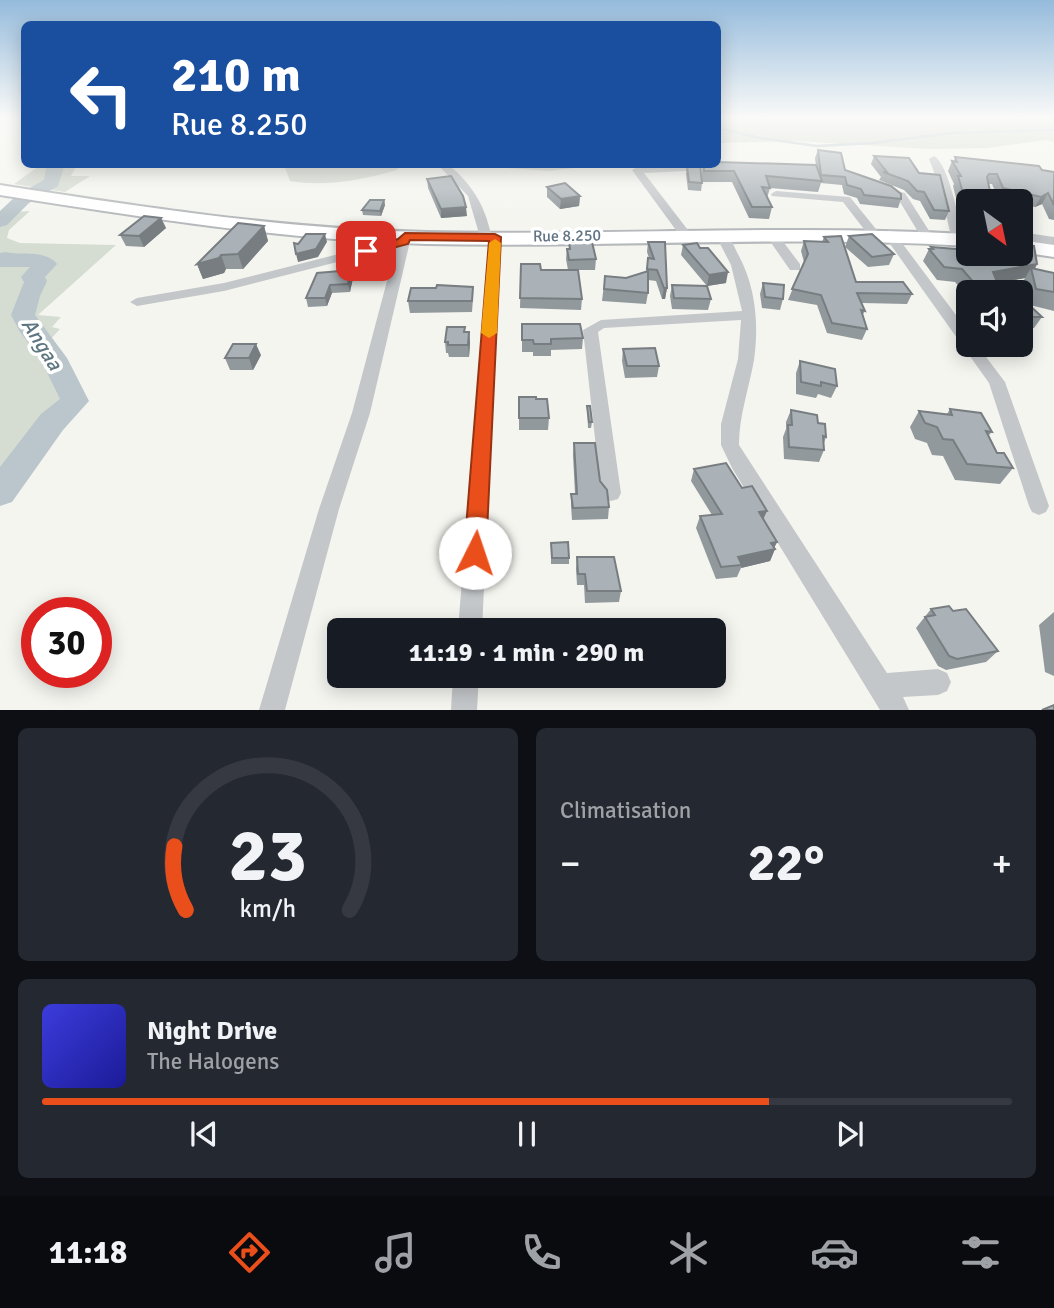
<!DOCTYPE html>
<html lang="fr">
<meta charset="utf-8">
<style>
:root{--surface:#171b24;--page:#242831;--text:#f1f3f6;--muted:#9ea1a6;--line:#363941;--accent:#ea4f1b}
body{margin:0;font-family:Signika,sans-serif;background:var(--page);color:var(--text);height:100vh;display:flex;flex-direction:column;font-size:26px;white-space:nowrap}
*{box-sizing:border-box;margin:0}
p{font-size:23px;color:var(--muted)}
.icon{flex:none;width:38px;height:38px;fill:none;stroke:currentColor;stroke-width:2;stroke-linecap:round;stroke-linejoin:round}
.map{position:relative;height:710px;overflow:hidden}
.details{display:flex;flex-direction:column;gap:18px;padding:18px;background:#0d0f14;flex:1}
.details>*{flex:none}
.banner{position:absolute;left:21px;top:21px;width:700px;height:147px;border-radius:10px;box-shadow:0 4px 18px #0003;background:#1a4fa0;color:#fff;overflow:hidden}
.needle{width:46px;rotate:147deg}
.controls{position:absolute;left:956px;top:189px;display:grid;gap:14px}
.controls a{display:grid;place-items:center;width:77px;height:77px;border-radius:10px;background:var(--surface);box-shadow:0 4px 18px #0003;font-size:35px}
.speed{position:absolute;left:21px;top:597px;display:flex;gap:14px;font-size:35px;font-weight:700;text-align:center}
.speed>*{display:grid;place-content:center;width:91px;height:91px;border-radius:50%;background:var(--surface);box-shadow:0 4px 18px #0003;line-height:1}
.speed .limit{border:10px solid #d22;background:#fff;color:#111}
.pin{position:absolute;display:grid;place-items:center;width:60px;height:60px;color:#fff;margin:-30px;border-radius:14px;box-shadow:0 4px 10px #0006}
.me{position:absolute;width:77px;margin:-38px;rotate:4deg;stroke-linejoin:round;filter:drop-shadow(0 0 5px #0008)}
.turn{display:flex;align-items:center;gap:24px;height:147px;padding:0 35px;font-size:32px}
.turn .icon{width:91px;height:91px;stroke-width:2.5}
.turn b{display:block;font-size:49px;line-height:60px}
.big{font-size:52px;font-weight:800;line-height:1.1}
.details .widget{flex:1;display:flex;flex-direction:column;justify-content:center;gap:10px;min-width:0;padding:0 24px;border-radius:10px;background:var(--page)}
.details .dial{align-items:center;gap:0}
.dial svg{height:182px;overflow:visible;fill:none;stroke:var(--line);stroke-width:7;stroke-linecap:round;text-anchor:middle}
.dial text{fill:var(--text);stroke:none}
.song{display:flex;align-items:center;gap:21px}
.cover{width:84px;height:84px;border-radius:10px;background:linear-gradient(135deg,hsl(240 70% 55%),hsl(240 70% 35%))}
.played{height:7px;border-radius:4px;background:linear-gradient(90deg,var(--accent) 75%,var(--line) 75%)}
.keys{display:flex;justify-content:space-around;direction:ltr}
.heat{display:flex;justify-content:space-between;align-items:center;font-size:38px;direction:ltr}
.details .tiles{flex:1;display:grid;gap:18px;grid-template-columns:1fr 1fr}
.widget:last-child{grid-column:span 2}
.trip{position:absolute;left:327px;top:618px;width:399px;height:70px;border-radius:10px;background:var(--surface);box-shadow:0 4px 18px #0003;font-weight:800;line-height:70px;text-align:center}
.tabs{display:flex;height:112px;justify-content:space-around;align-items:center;background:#090b0e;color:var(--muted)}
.tabs .icon{width:49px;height:49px}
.tabs .current{color:var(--accent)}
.tabs b{font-size:32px;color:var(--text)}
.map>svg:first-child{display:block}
.green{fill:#d5dcd1}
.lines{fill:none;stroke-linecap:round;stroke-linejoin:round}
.stream{stroke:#bac6cb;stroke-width:2.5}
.river{fill:#bac6cb;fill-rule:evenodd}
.highway-casing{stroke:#b6b9bc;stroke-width:4}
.minor{fill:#c4c7ca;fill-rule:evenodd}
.highway{fill:#fff;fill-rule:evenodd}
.wall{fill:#92999d}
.shaded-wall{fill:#777d80}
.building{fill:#aab2b7;stroke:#777d80;stroke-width:2}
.route{fill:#ea4f1b;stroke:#983312;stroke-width:2}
.slow{fill:#f59e0b}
.labels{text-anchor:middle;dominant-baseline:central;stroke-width:7;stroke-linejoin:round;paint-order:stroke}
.far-street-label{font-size:16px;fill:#627483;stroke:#fff}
.water-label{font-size:21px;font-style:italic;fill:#5e7680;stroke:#fff}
</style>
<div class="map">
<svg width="1054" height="710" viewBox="0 0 1054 710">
<rect width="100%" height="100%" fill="#f5f5f0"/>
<path class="green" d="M718,118h336v24l-8,-2 -59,8 -58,1 -133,-8 -78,2z
M42,164l35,1 -6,11h19l-25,16 -51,-8z
M284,165v-1l116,1 -3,5c-36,10 -71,17 -107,11z
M470,165l128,-1v1l-49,6z
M30,211l-21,19 -2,8 13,5 96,2 -78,70 23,2 -9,10 8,2 -12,13 1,9 26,50 -23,21 -52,70v-279z"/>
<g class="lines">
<path class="stream" d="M718,128l42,10 57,8 56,-3 78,-10 103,-3"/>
<path class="river" d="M47,164h18l-7,22 -29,17 -22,22 -7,2v-16l17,-16 27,-15z
M5,252c16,4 40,-3 52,12l-12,13 2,4 -7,15 -5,19 32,43 22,43 -26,29 -51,72 -12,4v-39l41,-53 19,-15 -20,-41 -20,-26 -9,-17 13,-33 -3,-5 9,-10h-30v-14z"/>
<defs>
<path id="highway" d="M0,185c141,22 283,44 427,47 180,4 360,-8 541,2v12c-181,-11 -361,2 -541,-2 -144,-4 -286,-27 -427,-49z
M1020,240l34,5v12l-34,-5z"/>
</defs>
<use href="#highway" class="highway-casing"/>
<path class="minor" d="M934,156c15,8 25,66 30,84l-2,3 -4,1 -6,-4 -13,-55 -10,-26z
M437,164h11c24,21 36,39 43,70h8l2,3 -19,393h-24l31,-390 -9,-3 -12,-41z
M712,165v4l-4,1 -64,3 47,61 -6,4 -4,-1 -49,-67 5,-3z
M877,186l28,7 28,44 -2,3h-8l-26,-43 -20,-7z
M776,191l74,6 30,37 -6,4 -4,-1 -27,-35 -71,-6 -1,-2z
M721,230c9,4 13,17 18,26 17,32 20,69 15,104 -5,29 -15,55 -15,85l148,228 51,-4 9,4 4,9 -4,9 -9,4 -35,2 6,13h-29l-148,-242 -11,-23v-21l17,-65 3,-39 -137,8 -6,4 23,161 -3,6 -7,2 -7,-2 -3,-6 -18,-163 18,-10 141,-9 -11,-46 -16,-31z
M771,230l4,1 25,33v6h-10l-25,-36z
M889,230l4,1 75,100v14h9l28,37 44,124 -3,6 -7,3 -7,-3 -3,-6 -40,-123 -106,-149z
M1020,232l34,5v8l-34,-5z
M405,233l6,4 -41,176 -31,96 -54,201h-26l60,-201 33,-96 44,-166 -172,44 -87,15 -7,-4 7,-4 87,-15 174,-44z
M453,676h26l-2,34h-26z"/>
<use href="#highway" class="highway"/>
</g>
<path class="wall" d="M818,150l27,20 56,29 -3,9 -38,-4 -3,-6 -13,-4 -2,-9 -21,-2 -3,9 -48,-4 -3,10 5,9 -3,12 -20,-1 -17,-36h-30v-9l1,-9 113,2 -1,-8z
M874,156l45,17 30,38 -4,9 -15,-1 -10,-18 -7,-2 -9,-9 -25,-10 2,-3 -10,-13z
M955,157l99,15v48l-5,-1 -7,-15 -7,3 -15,-3v-3h-9l-13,-3 -6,-14h-4l-20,17v17l-7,-1 -8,-31 1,-2 -6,-13 4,-10h2z
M687,166l15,17 -1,8 -13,-1 -2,-16z
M427,179l40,37 -26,2 -13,-30z
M547,187l33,9 -1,10 -19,3 -13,-12z
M384,200l1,5 -4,11 -18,-1 -1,-5z
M161,218l5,10 -22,19 -18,-1 -6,-11z
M264,226l4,15 -25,28h-17l-2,4 -21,6 -6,-15z
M849,236l45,18 -5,11 -21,2 -23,-20z
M824,237l32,45 56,12 -5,10 -45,-1 3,8 -3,5 5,13 -5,11 -35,-7 -10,-28 -29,-5 16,-38 -3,-11 3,-10 18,1z
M648,242l19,46 -2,11h-3l-6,-18 -8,-1v13l-2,11 -44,-3 3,-25 21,2 20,-6 2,-14h1l-2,-6z
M569,243l27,16 -1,11h-17l4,29 -1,11 -61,-2 1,-44 20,6h27l-2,-11 1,-10h2z
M683,245l43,38 -19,3 -26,-31z
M931,247l106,17 -2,5 19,4v38l-24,-6 12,12 -8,11h-14v-27h5l-3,-17 3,-6 -27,5 3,9h-33v6l-13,-16 -18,-2 -14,-19 6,-12h1z
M351,270l2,8 -3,14 -18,1 -5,13 -19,1 -2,-9z
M763,283l20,16 -3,11 -18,-2 -2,-14z
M672,285l39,14 -3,11 -36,-1 -2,-13z
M473,299l-1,13 -62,1 -2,-12z
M522,324l61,14 -1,11 -31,1v6h-18v-4h-11z
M465,332h4l1,11 -1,14h-20l-1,-4h-2l-1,-11z
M623,349l36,17 -2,11 -32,1 -3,-17z
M261,355l-8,15h-23l-5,-12z
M800,361l37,25 -6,12 -13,-4 -2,4 -20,-4v-21z
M519,397l17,2 13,19 -1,12h-29z
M587,406l5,16 -1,6h-3z
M950,409l42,23 -4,4 9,17 16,15 -13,16 -45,-4 -12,-24 -11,-1 -5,-12 -12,-4 -5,-12 9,-16 28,3z
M791,410l27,13 8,14 -2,6v7l-5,12 -35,-3 -1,-22 3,-8v-7z
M574,443l26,38 9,26 -1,12 -36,1 -1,-14v-12h4l-2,-39z
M694,469l48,19 35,54 -3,6 1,1 -5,12 -29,7 -4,9 -21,2 -20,-51 4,-12 12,-1 -21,-34z
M551,543l18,15v6h-18z
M577,557l44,34 -2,11 -34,1 -1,-18h-7l-1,-16z
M931,609l22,2 45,40 -12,11 -40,8 -8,-4 -22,-38z
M1054,612v64l-9,-4 -6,-47z"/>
<path class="shaded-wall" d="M1048,193l-6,11 -7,3 6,-10z
M580,196l-1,10 -19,3 1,-10z
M384,200l1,5 -4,11 -1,-5z
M466,207l1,9 -26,2v-9z
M161,218l5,10 -22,19 -5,-11z
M264,226l4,15 -25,28 -5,-15z
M325,234l2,8 -9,15 -20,5 -2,-8z
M221,255l5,14 -2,4 -21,6 -6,-15z
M1037,264l-5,8 -1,-4 -6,10 -39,7 7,-13z
M351,270l2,8 -3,14 -2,-8z
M728,272l-2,11 -19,3 2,-11z
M330,285l2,8 -5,13 -2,-8z
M664,288h3l-2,11h-3z
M469,332l1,11 -1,14 -1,-12z
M256,344l5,11 -8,15 -4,-12z
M767,511l-5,11 -3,-10z
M777,542l-4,8 2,-1 -5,12 -29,7 1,-3 -4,-8 33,-14z"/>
<path class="building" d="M818,150l23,3 4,17 46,16 10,8v5l-37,-4 -3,-6 -14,-4 -2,-8 -24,-2z
M874,156l35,2 10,15 21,2 9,36 -15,-1 -10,-18 -7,-1 -9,-10 -25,-9h4z
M955,157l84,9 3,4 12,2v33l-6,-12 -7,4 -38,-9 -6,-14h-8l-2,3 5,24h-24v5h-1l-9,-30h3l-9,-15 5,1z
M718,162l98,3 6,16 -56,-5 4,12 -8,-1 10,20h-20l-18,-36h-30v-7h14z
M700,165l2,18 -13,-1 -2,-16z
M451,176l12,20 3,11 -25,2 -14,-30z
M565,183l15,13 -19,3 -14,-12z
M370,200h14l-4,11 -18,-1z
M144,216l17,2 -22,18 -19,-1z
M238,223l26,3 -26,28 -17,1 -2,3 -22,6z
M306,234h19l-9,15 -20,5 -2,-11 4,1z
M872,234l22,20 -22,3 -23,-21z
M841,236l15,46h47l9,12 -55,-1 8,18 -4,-1 6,19 -35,-6 -11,-28 -29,-6 16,-35 -4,-13 24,1 -4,-5z
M592,242l4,17 -27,1 -2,-11h3l-1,-6z
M648,242h17l2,46h-3l-7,-18 -10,-1 1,-11 6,1z
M697,243l3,5h8l20,24 -19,3 -26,-30z
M1020,245l14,1 3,18 -44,8 8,20h-19l-20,-23 -18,-2 -15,-18h4l-2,-2 37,3v4h52z
M521,264h19l1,6h37l4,29 -62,-1z
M1031,268l23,5v19l-18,-3z
M351,270l-3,14 -18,1 -5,13h-19l11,-25z
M648,271v22l-44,-4 1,-13 21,2z
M763,283l21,2 -1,14 -18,-2z
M437,285l36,2 -1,14h-64l3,-13h25z
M672,285l35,1 4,13 -37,-1z
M1020,301h5l17,16h-18l-4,-3z
M522,324h58l3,14 -32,1v5h-17l-1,-4h-11z
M447,327h18l-1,5h5l-1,13h-20v-3h-3z
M233,344h23l-7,14h-24z
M655,348l4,18h-32l-4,-17z
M800,361l35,8 2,17 -16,-4v4l-20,-4z
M519,397h17v2h11l2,19h-30z
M587,406h3l2,16h-3z
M950,409l31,4 11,19 -6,-1 11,22h7l9,15 -46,-4 -14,-24 -10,-1 -6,-12 -12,-4 -6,-12 33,4z
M791,410l26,5 1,8 7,1 1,13 -3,-1 1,14 -35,-3 -1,-22h4z
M574,443h21l5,38 7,9 2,17 -36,1 -2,-14h6z
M726,463l16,25 10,-2 15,25 -8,1 18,30 -6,1 4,6 -37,8 4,8 -21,2 -21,-51 22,-2 -28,-45z
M568,542l1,16h-17l-1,-15z
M577,557h37l7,34h-34l-2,-17h-7z
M949,606l4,5 13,-2 32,42 -41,8 -8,-3 -24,-39 10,-2 -4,-6z
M1054,705v5h-12z"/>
<linearGradient id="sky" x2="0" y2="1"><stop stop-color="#95bbdc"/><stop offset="0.54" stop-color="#fafaf8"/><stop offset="1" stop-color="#fafaf8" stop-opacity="0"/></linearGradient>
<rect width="1054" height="218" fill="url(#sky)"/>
<path class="route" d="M405,233l90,1 6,3 -15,316 -3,7 -8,3 -8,-3 -3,-7 25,-312 -79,-1 -2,4 -42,11 -6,-4 38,-12z"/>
<path class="slow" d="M495,239l6,4 -4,90 -8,5 -8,-5 8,-90z"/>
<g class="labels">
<g class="far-street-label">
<text transform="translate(567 236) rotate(-1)">Rue 8.250</text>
</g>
<g class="water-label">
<text transform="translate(42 344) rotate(58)">Angaa</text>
</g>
</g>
</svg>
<div class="controls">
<a><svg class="needle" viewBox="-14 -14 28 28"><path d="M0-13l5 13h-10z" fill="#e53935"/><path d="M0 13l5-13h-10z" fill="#9ea1a6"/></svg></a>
<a><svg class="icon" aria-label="sound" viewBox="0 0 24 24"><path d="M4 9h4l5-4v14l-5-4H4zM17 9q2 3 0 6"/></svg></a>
</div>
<div class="speed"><div class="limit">30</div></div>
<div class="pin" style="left:366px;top:251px;background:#d93025"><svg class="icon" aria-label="arrive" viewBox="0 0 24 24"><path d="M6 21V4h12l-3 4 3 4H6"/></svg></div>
<svg class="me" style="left:475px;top:553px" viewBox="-20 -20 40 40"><circle r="19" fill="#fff"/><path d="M0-13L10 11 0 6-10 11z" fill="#ea4f1b"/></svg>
<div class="trip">11:19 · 1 min · 290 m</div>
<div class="banner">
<div class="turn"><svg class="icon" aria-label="left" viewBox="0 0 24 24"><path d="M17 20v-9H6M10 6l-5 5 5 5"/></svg><div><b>210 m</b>Rue 8.250</div></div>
</div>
</div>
<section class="details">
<div class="tiles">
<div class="widget dial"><svg viewBox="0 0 100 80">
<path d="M14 69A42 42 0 1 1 86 69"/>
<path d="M14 69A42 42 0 0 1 9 41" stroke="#ea4f1b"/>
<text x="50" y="56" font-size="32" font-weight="700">23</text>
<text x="50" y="72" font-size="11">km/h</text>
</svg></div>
<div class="widget"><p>Climatisation</p>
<div class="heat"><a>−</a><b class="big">22°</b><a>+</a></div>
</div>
<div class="widget">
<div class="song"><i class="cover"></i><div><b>Night Drive</b><p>The Halogens</p></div></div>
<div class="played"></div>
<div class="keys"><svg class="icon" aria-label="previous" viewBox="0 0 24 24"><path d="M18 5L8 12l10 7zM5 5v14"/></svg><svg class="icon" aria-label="pause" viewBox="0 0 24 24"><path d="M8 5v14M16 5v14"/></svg><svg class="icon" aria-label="next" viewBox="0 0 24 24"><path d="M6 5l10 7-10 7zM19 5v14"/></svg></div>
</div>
</div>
</section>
<nav class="tabs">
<b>11:18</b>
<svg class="icon current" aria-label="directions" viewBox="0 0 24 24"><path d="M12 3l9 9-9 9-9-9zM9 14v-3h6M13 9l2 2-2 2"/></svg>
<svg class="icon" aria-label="music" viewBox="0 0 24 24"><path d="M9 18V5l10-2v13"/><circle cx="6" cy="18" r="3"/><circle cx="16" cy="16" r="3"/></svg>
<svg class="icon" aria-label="phone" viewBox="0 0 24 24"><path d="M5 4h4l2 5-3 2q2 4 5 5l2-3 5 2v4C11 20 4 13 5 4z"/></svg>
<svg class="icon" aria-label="climate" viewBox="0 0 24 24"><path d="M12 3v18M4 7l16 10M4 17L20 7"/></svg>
<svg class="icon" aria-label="car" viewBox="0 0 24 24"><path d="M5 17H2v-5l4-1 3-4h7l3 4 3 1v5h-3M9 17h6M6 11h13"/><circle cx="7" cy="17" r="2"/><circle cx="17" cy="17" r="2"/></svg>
<svg class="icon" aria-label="filters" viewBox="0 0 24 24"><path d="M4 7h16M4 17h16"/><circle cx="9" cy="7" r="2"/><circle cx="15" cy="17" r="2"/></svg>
</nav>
